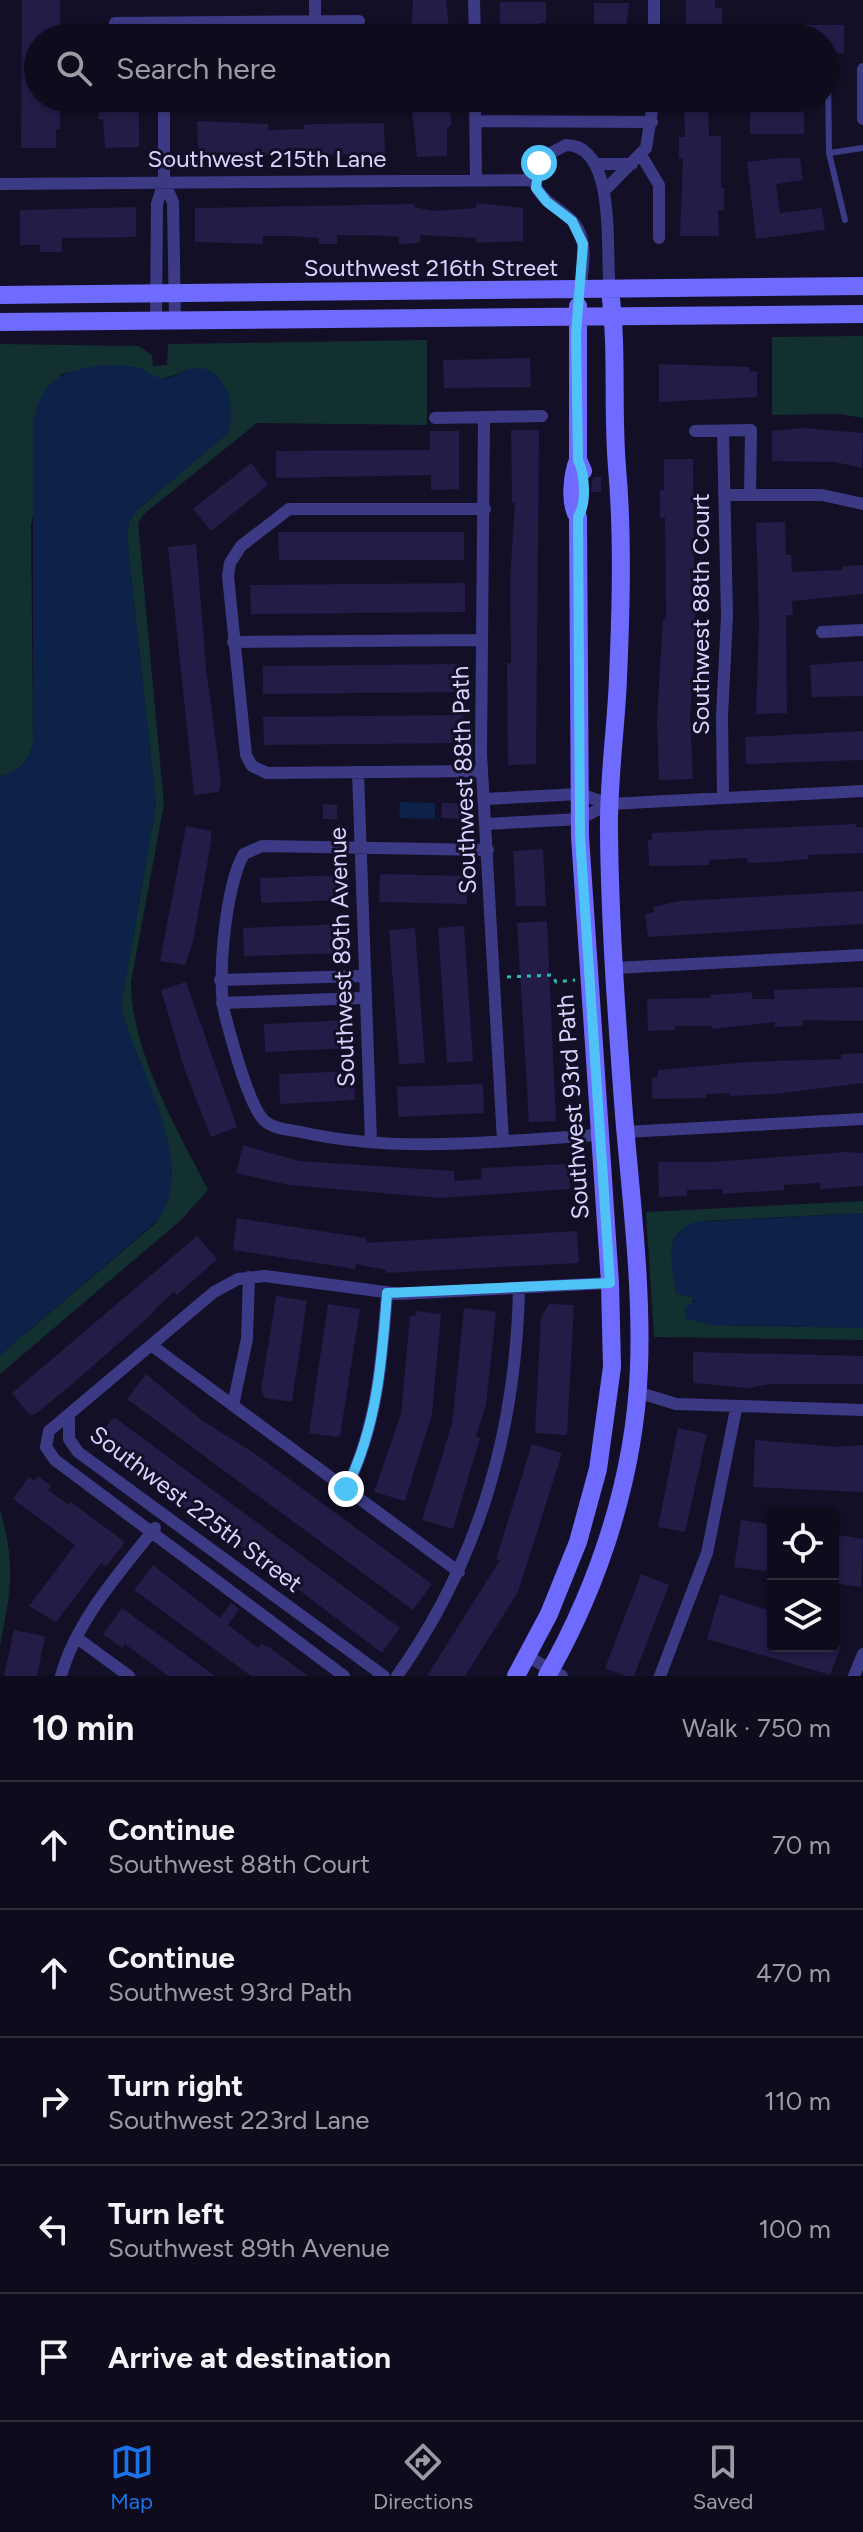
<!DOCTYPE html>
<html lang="en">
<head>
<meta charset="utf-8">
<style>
  :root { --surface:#0e0b1c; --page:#1c1929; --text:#f1f3f6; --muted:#9b9ba3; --line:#2e2b3b; --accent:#1a73e8 }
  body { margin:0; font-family:Figtree,sans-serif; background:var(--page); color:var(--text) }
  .controls { position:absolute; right:24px; bottom:24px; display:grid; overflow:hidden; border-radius:8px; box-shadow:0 2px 6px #0004 }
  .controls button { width:72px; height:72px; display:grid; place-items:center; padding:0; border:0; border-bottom:2px solid var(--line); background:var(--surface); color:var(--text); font:40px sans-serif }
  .stop { position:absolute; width:24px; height:24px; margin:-18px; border:6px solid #4fc3f7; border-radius:50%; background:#fff }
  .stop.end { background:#4fc3f7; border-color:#fff; box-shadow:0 2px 8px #0008 }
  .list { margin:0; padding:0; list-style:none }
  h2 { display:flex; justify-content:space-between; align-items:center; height:104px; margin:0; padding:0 32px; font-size:34px }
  h2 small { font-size:26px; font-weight:400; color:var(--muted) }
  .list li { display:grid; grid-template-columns:52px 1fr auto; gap:24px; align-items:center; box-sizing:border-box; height:128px; padding:0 32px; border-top:2px solid var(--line) }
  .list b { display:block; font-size:30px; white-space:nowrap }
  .list p { margin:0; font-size:26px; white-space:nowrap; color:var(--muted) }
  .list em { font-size:26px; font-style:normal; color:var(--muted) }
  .icon { flex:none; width:44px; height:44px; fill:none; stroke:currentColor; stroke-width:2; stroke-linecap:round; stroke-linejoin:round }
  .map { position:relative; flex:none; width:863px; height:1676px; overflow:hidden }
  .search { position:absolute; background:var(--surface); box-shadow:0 2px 6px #0004; left:24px; right:24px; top:24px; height:88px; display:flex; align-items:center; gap:20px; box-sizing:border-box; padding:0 28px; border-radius:44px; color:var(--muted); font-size:30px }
  .sheet { height:744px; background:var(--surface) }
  nav { display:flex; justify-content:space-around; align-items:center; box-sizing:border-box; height:112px; border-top:2px solid var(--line); background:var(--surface); font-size:22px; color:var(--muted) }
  nav a { display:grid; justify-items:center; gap:4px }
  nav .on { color:var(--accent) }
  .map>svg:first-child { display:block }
</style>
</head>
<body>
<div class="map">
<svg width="863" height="1676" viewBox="0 0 863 1676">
  <rect width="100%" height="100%" fill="#130f26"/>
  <!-- green -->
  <path fill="#12302f" d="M863,336V418L840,414L772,415V337Z
    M427,340V425L257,423L144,514L138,523L164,804L131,982C131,1051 177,1129 208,1190L181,1220L0,1374V1355L157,1222L160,1116L127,1031L121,1005L156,805L127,538L129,522L137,510L229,432L183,372L162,379L150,376L141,368L107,365L61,374L31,525L33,743C27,763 21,770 0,776V344L138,346L152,355L153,366L167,365L168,344Z
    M863,1201V1213L704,1221L673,1239L672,1264L676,1293L694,1298L686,1318L711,1325L863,1328V1340L654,1337L646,1212Z
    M0,1510C16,1566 11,1590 0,1646Z"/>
  <!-- water -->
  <path fill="#0c2248" d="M107,365C117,366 129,365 139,368C147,370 151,377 161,378C173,380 179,372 190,369C225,361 237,407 229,432L137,510L129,522L127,538L156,805L121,1005C135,1069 201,1162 157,1221L0,1355V776C21,770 27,763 33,743V424C42,377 62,370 107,365Z
    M400,802L435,803V819L399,818Z
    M863,1213V1328L711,1325L686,1318L684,1307L694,1302V1298L676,1293C672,1266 662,1230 696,1222Z"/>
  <!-- building -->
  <path fill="#241b47" d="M22,0H60V38H38V98H60V129H56V148H21Z
    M413,0H446L449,27H443V38H411Z
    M686,0H715V8H722V29H713V38H686Z
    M500,2H546V23H540V38H500Z
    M594,3H629L625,38H594Z
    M750,25H844V53H825V38H750Z
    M102,98H139V147L105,148L103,119H98Z
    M417,98H447L452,124L447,130V156L417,157L412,110L417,109Z
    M684,98H708L709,136H721V188H724V210H718L719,236H680L683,158H679V137H685Z
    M750,98H776V106H804V134H750Z
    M197,121L268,124V130L304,129V125L315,124L384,123L385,154L198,156Z
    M781,158H800L803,180L776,184L780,213L822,208L825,230L756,239L747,162Z
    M476,203L523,208V241L476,243V238L420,235V243L399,244V237L370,235H337V244H319V238L292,236H263V244L195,242V208L414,204V207L434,211L476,208Z
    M136,207V237L62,238V252H40V245H20V210Z
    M530,358L531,387L444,388L443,360Z
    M659,364L750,367V372L757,371V397L659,402Z
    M803,428L863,433L862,468L835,462L772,461V431Z
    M511,430H539L536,764L508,765L507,663H511L510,582L515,503H512Z
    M430,431H459V489L431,490V475L276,478V451L430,450Z
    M664,459H693L695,642L690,718L693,779L659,780L657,720L663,619H666L665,518H660V490H664Z
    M251,463L268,485L211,531L193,509Z
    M593,477H601V492H591Z
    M785,522L786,555H791L792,572L843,570L842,566L863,565V594L792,601L793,615H786L787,713L756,714L759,622L756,523Z
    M278,532H464V560H279Z
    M196,544L206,667L221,781L219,792L194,795L168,547Z
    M465,583V612L251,614L250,585Z
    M863,661V696L812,697L810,665Z
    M463,664V692L263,694V666Z
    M463,715V743L264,745L263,717Z
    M863,731V760L746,764L745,737Z
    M442,803H459V819L441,818Z
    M323,804L337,805V819H323Z
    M856,824V827H863V853L808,855V859L775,862L747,863V858L709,860V865L649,866L648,840H652V833Z
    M186,826L211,831V842L193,942L185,965L160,961Z
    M543,849L546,906H516L513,851Z
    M380,874L467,876V904L379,902Z
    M343,875L344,900L261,903L260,878Z
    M863,891V924L648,937L645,914L654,912L653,907L679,901Z
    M547,921L556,1121L529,1122L517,923Z
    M345,924L346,953L244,956L243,928Z
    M464,926L473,1061L447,1063L438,928Z
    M415,928L425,1063L399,1064L389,930Z
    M186,982L237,1127L211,1137L185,1071L161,990Z
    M863,987V1021L802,1020L803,1026L775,1027V1022L712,1029V1026H675V1030L648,1031L647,999L710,998V995L752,992V999H774V990Z
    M351,1020L352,1048L265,1052L264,1024Z
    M863,1053V1083L774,1094L730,1096V1093L706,1094V1098L652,1099V1077H658V1070L748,1062L841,1059V1054Z
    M354,1071L355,1100L280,1104L279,1074Z
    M483,1084L484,1113L398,1117L397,1087Z
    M243,1145L299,1161L454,1171L455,1181L482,1179L481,1168L568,1164L570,1189L440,1198L289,1185L236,1173Z
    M846,1152L863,1153V1186L820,1189V1183L784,1185V1190L723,1194L722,1189L687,1190V1196L659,1197L658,1162H712Z
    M237,1218L366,1238V1243L577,1231L579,1263L386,1273V1270L356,1264L355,1269L233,1250Z
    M197,1236L217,1259L177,1295L174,1292L157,1307L152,1314L70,1386L34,1415L29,1414L12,1393Z
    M276,1296L307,1301L292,1402L265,1398L261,1390Z
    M328,1304L360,1309L340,1436L336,1437L309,1433Z
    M549,1304L574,1305L567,1435L535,1433L541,1317Z
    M464,1308L496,1312L486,1405L476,1436L480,1438L453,1529L422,1520L452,1424Z
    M416,1311L441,1314L432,1414L405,1501L374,1492L401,1414L410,1316H416Z
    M693,1352L863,1356V1384H769L749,1388L693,1383Z
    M146,1374L200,1419L254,1453L432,1584L413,1610L127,1399Z
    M114,1417L400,1628L382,1653L225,1534L207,1521L205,1524L146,1480L149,1477L97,1439Z
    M678,1428L707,1434L685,1532L658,1527Z
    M755,1440L837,1447L863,1445V1492L753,1487Z
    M532,1444L562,1453L518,1592L465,1676H427L500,1560L496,1559Z
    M38,1476L51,1486L48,1490L69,1505L71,1502L125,1542L106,1567L101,1563L56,1622L29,1606L75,1545L13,1499L29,1477L34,1481Z
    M741,1520L773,1525V1572L734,1567Z
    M833,1534L863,1539L861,1587L833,1583Z
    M153,1565L220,1618L231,1603L239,1609L228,1625L258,1648L261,1644L270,1648L308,1676H251L134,1590Z
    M641,1574L669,1585L634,1676H626L605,1668Z
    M720,1594L773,1612V1646H841L830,1675L707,1639Z
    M122,1608L215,1676H168L125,1644L122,1648L103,1634Z
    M14,1630L45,1636L37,1676H4Z"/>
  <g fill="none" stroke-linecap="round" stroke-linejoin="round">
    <!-- path -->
    <path stroke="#2fb8b0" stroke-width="3" stroke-dasharray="4 6" stroke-linecap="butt" d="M507,977L552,975L556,982L575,980"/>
    <!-- lane -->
    <path stroke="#3d3a85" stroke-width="6" d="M828,75L829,153L845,220
      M829,153L863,148"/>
    <!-- street -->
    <path stroke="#3d3a85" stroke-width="12" d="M315,0V22
      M474,0L475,38
      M654,0V38
      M115,23L359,21
      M863,69V119
      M475,98L476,180
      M476,121L652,122
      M641,155L659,185V238
      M597,164H632
      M164,182L173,202L175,320
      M0,184L534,180
      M605,190L646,148L654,98
      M580,291C582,273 587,251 580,233C570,209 540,206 534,180L543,157L566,145C618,145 605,254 610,291
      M156,320L157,204L164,182V98
      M484,417L481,754L503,1141
      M435,418L542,416
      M695,431L751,430L750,495
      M723,431L727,616L722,716L723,798
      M724,495H822L863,504
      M822,632L863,630
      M233,642L482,640
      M482,771L267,773L252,766L246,755L228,576L230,563L241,546L289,509H485
      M358,772L371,1141
      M484,799L580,794L609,804L863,791
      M486,824L580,819L609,804
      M488,850L262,846L244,854C226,883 216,982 225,1015C231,1037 249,1109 266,1122C275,1129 290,1130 301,1132C398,1154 500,1141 598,1135
      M615,968L863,955
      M220,980L363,976
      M222,1003L364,998
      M625,1132L863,1119
      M151,1345L459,1572
      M637,1392L676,1404L863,1410
      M233,1405L247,1339L249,1277
      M69,1415V1439L78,1452L384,1676
      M346,1489C377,1427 382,1361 387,1293
      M77,1638L129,1676
      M527,1656L562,1676
      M61,1676C76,1621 120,1572 155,1528
      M344,1676L55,1460L46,1447L49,1431L214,1292L238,1279L265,1276L400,1294L610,1283
      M397,1676C480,1559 516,1430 519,1288
      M660,1676L707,1553L736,1409
      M854,1676L863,1654"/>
    <!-- secondary -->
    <path stroke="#6f6bff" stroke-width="18" d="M0,295L863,286
      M578,306V460L583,471
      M0,322L863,314
      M516,1676L549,1614L578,1542L598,1469L612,1367L610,1283L580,836L578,517C569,504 572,475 578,460
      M547,1676C600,1583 635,1475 639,1368C642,1283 631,1198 624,1115C617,1021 610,927 609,833C608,781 616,730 618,678C621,608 623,536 617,467C612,409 618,350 610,291"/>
  </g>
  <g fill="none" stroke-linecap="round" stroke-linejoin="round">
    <!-- route -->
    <path stroke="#4fc3f7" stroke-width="10" d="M346,1489C377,1427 382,1361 387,1293L610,1283L580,836L578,517C587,503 585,475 578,460L576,334L583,244L572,221L547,202L536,188L539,163"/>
  </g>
  <g text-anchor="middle" stroke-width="6" stroke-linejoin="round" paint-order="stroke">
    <!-- street labels -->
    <g font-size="24" fill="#d9d4ff" stroke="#130f26">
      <text x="267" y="167">Southwest 215th Lane</text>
      <text x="431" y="276">Southwest 216th Street</text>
      <text transform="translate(701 614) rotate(-90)" y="8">Southwest 88th Court</text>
      <text transform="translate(464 780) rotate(-92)" y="8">Southwest 88th Path</text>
      <text transform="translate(342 957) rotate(-92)" y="8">Southwest 89th Avenue</text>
      <text transform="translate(573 1107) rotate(-94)" y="8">Southwest 93rd Path</text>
      <text transform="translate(196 1509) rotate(37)" y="8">Southwest 225th Street</text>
    </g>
  </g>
</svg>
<div class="controls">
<button><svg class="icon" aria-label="locate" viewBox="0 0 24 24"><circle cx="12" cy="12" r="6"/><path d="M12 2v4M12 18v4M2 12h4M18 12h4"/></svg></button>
<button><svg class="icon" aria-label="layers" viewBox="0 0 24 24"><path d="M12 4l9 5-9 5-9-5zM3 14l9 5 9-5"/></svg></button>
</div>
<div class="stop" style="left:539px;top:163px"></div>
<div class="stop end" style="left:346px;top:1489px"></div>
<div class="search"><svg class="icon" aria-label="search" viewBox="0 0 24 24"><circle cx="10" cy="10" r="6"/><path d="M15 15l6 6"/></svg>Search here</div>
</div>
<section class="sheet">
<h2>10 min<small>Walk · 750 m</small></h2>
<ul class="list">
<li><svg class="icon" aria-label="ahead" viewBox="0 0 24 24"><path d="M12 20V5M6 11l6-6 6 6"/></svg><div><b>Continue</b><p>Southwest 88th Court</p></div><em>70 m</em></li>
<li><svg class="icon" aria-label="ahead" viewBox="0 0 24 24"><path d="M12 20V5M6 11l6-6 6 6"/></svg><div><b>Continue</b><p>Southwest 93rd Path</p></div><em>470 m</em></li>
<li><svg class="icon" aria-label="right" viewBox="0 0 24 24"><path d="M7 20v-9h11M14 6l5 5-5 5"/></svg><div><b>Turn right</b><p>Southwest 223rd Lane</p></div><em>110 m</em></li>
<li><svg class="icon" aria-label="left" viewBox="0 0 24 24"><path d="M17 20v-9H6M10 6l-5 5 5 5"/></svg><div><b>Turn left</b><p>Southwest 89th Avenue</p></div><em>100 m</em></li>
<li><svg class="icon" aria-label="arrive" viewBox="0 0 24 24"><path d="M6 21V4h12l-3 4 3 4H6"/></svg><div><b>Arrive at destination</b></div></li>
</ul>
</section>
<nav>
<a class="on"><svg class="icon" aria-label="map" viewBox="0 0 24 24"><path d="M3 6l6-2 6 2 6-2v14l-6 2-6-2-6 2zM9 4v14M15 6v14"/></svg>Map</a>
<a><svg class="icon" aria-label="directions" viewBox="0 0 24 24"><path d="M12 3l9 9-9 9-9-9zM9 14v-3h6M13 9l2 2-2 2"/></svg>Directions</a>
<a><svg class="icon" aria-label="saved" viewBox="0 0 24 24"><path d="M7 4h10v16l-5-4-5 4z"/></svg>Saved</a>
</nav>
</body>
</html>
